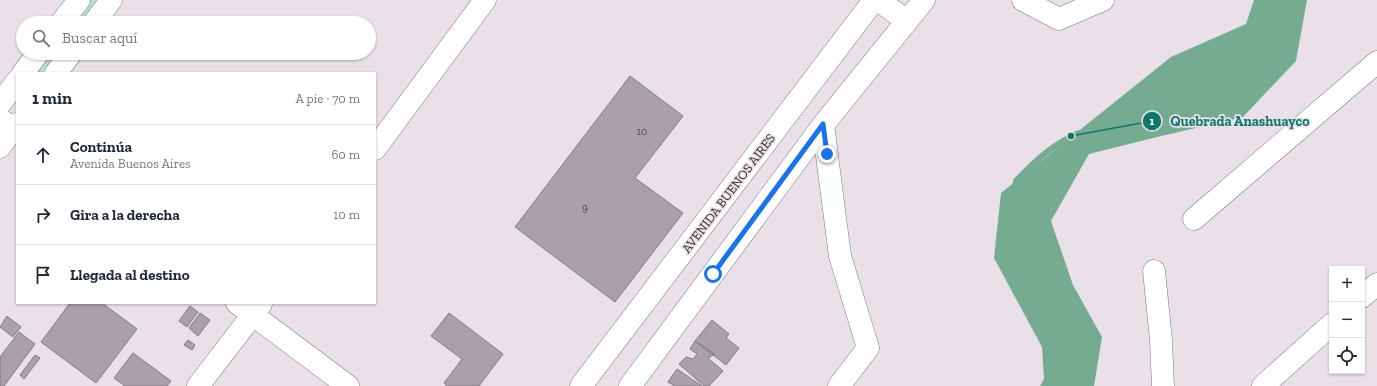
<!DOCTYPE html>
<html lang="es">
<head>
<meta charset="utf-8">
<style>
  :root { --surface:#fff; --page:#f6f6f7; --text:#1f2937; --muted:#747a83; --line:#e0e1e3 }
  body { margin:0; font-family:"Zilla Slab",serif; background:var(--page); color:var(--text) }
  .controls { position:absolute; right:12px; bottom:12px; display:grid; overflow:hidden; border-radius:0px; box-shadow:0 1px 3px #0004 }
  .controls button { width:36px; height:36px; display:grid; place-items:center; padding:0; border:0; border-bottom:1px solid var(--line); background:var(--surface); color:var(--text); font:20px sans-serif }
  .stop { position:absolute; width:12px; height:12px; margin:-9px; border:3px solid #1a73e8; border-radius:50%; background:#fff }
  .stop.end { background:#1a73e8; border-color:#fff; box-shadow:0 1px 4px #0008 }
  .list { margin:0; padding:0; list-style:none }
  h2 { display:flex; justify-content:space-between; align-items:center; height:52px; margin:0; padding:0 16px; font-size:17px }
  h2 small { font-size:13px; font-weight:400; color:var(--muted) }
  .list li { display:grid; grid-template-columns:26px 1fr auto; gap:12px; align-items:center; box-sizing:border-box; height:60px; padding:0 16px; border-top:1px solid var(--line) }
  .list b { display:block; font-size:15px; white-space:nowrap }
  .list p { margin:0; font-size:13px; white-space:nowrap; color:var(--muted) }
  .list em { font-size:13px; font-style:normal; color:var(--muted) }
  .icon { flex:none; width:22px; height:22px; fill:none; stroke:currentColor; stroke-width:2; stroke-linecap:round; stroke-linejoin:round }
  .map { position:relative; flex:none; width:1377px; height:386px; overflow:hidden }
  .search { position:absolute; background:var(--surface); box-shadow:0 1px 3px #0004; left:16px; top:16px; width:360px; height:44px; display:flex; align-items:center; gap:10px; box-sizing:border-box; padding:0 14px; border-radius:22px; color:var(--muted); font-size:15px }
  .panel { position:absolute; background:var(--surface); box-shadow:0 1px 3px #0004; left:16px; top:72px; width:360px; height:232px; border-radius:0px }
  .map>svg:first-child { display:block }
</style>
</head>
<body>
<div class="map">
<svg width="1377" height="386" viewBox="0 0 1377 386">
  <rect width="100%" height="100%" fill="#e9e0e8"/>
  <!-- green -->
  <path fill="#aee4c9" d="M90,0H99L82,23H72Z
    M49,53H59L44,73H34Z"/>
  <!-- water -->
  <path fill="#75ac91" d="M1254,0H1307L1296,61L1243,117L1157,137L1089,154L1051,221L1073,285L1102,337L1094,386H1040L1044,379L1042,347L994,258L1001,193L1171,57L1246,24Z"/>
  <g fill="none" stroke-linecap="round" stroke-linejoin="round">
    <!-- stream -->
    <path stroke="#75ac91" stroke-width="6" d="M1015,188L1016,181C1034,162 1054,143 1079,133"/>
  </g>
  <!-- building -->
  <path fill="#a9a0a8" stroke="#837b83" d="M630,76L683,116L635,178L683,213L615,302L515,227Z
    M70,303H102L137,329L96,383L41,342Z
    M190,306L198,312L187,327L179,321Z
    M200,313L210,320L198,336L189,328Z
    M449,313L503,354L479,386H447L444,383L462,359L431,336Z
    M7,316L21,327L13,337L0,327Z
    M712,320L729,334L726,338L739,348L726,365L695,341Z
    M19,332L35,344L4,386H0V357Z
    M188,340L195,345L192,350L184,345Z
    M695,341L715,354L708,358L723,371L709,386H704L679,364L686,357L693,359L697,354L690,349Z
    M133,353L171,381L167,386H125L114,378Z
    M35,355L40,358L24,379L20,375Z
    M677,369L702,386H675L668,382Z"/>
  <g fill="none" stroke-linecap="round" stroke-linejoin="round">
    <defs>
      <path id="minor" d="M878,0L907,21
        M1023,0L1059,19L1103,0
        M0,119L17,132
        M823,125L840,256L868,348L839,386
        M375,149L485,0
        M1194,219L1377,62
        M1154,271L1161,340L1163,386
        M1362,297L1377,284
        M237,303L348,386
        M198,386L261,304
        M581,386L874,0
        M630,386L823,125L924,0
        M1263,386L1332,324"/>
      <path id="major" d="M61,23L79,0
        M94,23L111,0
        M23,73L38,53
        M56,73L71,53
        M0,104L17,81
        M0,147L17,124"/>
    </defs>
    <!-- minor casing -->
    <use href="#minor" stroke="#80787f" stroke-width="23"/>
    <!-- major casing -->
    <use href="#major" stroke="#80787f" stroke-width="23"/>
    <!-- minor -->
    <use href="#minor" stroke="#fff" stroke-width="22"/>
    <!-- major -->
    <use href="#major" stroke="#fff" stroke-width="22"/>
  </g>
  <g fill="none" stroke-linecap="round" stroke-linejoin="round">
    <!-- route -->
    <path stroke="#1a73e8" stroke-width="5" d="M713,274L823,124L827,154"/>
  </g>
  <g text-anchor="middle" stroke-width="3.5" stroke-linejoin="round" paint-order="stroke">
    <!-- number labels -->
    <g font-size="11" fill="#4f4a4f">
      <text x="642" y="135">10</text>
      <text x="585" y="211">9</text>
    </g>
    <!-- street labels -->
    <g font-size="13" fill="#312e31" stroke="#e9e0e8">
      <text transform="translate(728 193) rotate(-53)" y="5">AVENIDA BUENOS AIRES</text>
    </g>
  </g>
  <!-- callouts -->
  <path fill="none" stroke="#0f766e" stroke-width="1.5" d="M1071 136L1152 121"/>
  <g fill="#0f766e" stroke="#e9e0e8" stroke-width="1.5">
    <circle cx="1071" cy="136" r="4"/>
    <circle cx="1152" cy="121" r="10"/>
  </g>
  <g font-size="12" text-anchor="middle" font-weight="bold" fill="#fff">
    <text x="1152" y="125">1</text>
  </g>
  <g font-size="14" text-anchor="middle" font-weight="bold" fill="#0f766e" stroke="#e9e0e8" stroke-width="3.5" stroke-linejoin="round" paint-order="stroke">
    <text x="1240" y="126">Quebrada Anashuayco</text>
  </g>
</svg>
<div class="controls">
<button>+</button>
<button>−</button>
<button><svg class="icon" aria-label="locate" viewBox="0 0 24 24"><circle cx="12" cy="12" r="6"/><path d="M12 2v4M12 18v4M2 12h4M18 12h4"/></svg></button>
</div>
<div class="stop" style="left:713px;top:274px"></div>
<div class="stop end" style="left:827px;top:154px"></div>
<div class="search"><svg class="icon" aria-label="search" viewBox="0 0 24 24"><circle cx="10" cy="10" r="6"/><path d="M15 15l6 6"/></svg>Buscar aquí</div>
<section class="panel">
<h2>1 min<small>A pie · 70 m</small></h2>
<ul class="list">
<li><svg class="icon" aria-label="ahead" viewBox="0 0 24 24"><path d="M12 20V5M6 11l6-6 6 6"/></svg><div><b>Continúa</b><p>Avenida Buenos Aires</p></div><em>60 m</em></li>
<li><svg class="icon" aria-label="right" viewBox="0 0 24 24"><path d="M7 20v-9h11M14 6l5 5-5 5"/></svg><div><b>Gira a la derecha</b></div><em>10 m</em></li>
<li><svg class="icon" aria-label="arrive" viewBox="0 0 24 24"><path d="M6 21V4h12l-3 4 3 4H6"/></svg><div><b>Llegada al destino</b></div></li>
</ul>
</section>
</div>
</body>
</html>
